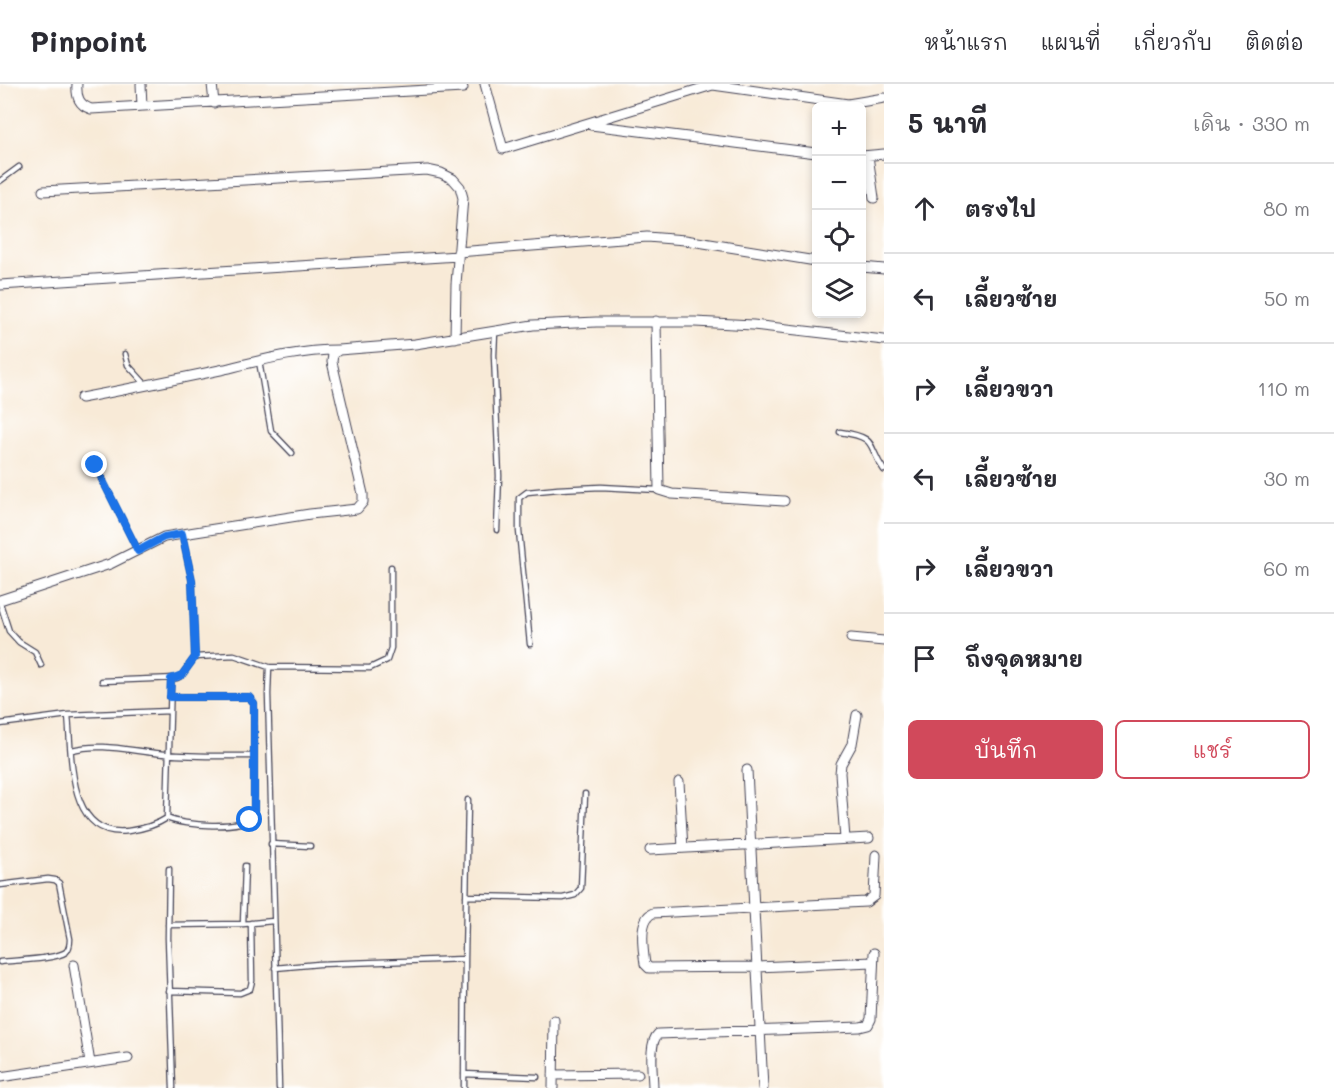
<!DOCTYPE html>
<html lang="th">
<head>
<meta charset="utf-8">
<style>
  :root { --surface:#fff; --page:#f2f2f3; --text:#2b2b33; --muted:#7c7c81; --line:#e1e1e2; --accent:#d1495b }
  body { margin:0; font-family:Mali,"Playpen Sans Thai",sans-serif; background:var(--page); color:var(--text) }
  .controls { position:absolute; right:18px; top:18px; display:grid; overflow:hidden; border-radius:9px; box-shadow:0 3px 9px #0003 }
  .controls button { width:54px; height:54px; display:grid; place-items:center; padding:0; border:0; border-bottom:2px solid var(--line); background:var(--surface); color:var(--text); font:30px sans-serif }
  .stop { position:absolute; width:18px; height:18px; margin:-14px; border:4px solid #1a73e8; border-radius:50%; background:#fff }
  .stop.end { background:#1a73e8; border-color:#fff; box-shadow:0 2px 6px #0008 }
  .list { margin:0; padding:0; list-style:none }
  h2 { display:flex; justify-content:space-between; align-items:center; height:78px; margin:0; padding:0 24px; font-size:26px }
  h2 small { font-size:20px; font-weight:400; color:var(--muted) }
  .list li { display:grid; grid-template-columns:39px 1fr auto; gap:18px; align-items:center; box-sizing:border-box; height:90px; padding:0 24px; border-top:2px solid var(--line) }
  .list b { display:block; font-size:22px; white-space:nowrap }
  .list em { font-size:20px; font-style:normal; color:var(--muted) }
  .actions { display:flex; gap:12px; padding:18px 24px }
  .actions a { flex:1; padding:14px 0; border:2px solid var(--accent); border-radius:9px; text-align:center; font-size:21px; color:var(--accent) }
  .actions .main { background:var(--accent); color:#fff }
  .icon { flex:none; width:33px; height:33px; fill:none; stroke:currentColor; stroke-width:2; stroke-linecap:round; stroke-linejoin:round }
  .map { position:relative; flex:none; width:884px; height:1004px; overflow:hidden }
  header { display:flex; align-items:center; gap:36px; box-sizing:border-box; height:84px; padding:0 30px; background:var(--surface); border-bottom:2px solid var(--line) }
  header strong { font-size:28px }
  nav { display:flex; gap:33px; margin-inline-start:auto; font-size:21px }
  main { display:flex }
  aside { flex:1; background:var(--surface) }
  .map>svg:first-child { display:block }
</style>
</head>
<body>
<header>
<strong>Pinpoint</strong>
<nav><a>หน้าแรก</a><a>แผนที่</a><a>เกี่ยวกับ</a><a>ติดต่อ</a></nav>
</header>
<main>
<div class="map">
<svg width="884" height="1004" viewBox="0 0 884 1004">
  <rect width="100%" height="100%" fill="#fff"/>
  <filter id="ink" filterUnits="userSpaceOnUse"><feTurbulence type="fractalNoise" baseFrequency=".0167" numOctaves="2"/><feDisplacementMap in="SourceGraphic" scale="12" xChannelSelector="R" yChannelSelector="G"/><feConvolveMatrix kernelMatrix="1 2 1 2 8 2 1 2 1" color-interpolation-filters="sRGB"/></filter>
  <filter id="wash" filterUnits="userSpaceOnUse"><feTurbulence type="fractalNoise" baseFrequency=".008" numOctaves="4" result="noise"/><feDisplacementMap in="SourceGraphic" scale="24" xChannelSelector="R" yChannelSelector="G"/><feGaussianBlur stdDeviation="1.35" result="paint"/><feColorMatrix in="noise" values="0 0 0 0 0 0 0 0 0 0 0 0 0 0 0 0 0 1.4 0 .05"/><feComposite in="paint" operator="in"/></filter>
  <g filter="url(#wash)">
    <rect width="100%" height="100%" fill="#f8ead7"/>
  </g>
  <g filter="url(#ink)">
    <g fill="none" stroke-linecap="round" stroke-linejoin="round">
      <defs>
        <path id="service" d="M0,97L19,83
          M495,248L494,271L499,392L497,446
          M125,270L128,281L147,302
          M259,277L271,347L292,369
          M840,348C880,354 866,361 884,386
          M95,381L138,467
          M182,450L192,496L195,573L234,571L269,583L370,584L387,576L391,564V483
          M0,519L9,547L19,558L35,568L41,581
          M530,560L519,447V414L527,408L558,405L601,403L658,406
          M269,583L268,610L279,1004
          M102,597L177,594L182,591L195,573
          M68,631L170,627
          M0,640L68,631C72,671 67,755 128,747C142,745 155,742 167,734L171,595
          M72,666C103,658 133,668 165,670C194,673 224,672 254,672
          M167,734C184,742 241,746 254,732V619L249,613H170
          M271,760L310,762
          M169,785L168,854L173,1004
          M0,801L48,795L55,796L59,799L70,855C70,859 70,864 66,868C54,876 15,876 0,878
          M466,812L563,814L575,811L581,804L585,710
          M243,840L245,782
          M168,841L243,840L273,837
          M275,884L319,880L465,875L468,716
          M169,907L240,909L250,905L252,897L251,839
          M464,990L537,993
          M464,1004L465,875"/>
        <path id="minor" d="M77,0C76,13 79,21 91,25L463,4
          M141,0L142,22
          M212,0L214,19
          M485,0L503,65L716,0
          M713,1L848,20L884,14
          M591,41L816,69
          M862,72L884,70
          M868,72L874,114
          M43,107L427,86L441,89L453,95L460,103L463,114L456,200L455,254
          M458,168L647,153L685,156L816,177
          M862,183L884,185
          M0,201L458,172
          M656,237L659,406L672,410L784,417
          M81,314C129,305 177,295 225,285C262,276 299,266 338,266
          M0,516L110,480L164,453L310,430L357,425L363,418V410L332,278L333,270L339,266L415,260L533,241L596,238H695L753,241L884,256
          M851,554L884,557
          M747,686L763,1004
          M679,698L683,764
          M845,755L840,689L841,680L852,660L857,631
          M650,766L869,754
          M873,878L757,883L649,884L645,880C643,866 638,835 653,829L866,818L874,812L876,771
          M74,881L90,979
          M553,991L638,990
          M0,993L128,974
          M553,1004L554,936
          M653,1004C653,990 648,959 658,950L860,943L868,941L871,935L874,869"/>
      </defs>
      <!-- service casing -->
      <use href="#service" stroke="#424052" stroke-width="7"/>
      <!-- minor casing -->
      <use href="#minor" stroke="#424052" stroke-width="11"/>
      <!-- service -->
      <use href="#service" stroke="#fff" stroke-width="4.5"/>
      <!-- minor -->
      <use href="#minor" stroke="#fff" stroke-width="9"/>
    </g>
  </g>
  <g fill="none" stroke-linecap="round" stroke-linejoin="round" filter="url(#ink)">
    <!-- route -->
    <path stroke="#1a73e8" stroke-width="8" d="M95,381L138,467L164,453L182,450L192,496L195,573L182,591L171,595L170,613H249L254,619V732L250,736"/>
  </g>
</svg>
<div class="controls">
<button>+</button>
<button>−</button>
<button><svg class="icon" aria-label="locate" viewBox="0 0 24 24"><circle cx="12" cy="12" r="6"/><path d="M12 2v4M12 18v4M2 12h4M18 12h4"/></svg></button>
<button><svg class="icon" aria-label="layers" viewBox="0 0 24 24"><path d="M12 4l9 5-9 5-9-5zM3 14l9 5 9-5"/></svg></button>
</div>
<div class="stop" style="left:250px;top:736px"></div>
<div class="stop end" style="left:95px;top:381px"></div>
</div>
<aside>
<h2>5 นาที<small>เดิน · 330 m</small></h2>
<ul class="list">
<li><svg class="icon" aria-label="ahead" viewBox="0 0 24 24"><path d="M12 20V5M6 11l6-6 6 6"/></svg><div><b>ตรงไป</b></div><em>80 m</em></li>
<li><svg class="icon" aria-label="left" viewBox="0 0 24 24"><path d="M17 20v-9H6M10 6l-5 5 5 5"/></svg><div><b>เลี้ยวซ้าย</b></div><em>50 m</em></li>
<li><svg class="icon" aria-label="right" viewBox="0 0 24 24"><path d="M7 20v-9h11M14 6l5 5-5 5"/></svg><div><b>เลี้ยวขวา</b></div><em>110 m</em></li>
<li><svg class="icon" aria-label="left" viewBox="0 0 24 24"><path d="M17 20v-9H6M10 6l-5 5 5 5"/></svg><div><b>เลี้ยวซ้าย</b></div><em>30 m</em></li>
<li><svg class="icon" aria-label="right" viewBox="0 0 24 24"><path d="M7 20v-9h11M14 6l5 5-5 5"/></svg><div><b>เลี้ยวขวา</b></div><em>60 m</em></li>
<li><svg class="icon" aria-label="arrive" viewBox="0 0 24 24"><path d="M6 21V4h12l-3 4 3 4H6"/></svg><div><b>ถึงจุดหมาย</b></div></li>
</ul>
<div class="actions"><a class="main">บันทึก</a><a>แชร์</a></div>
</aside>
</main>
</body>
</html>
